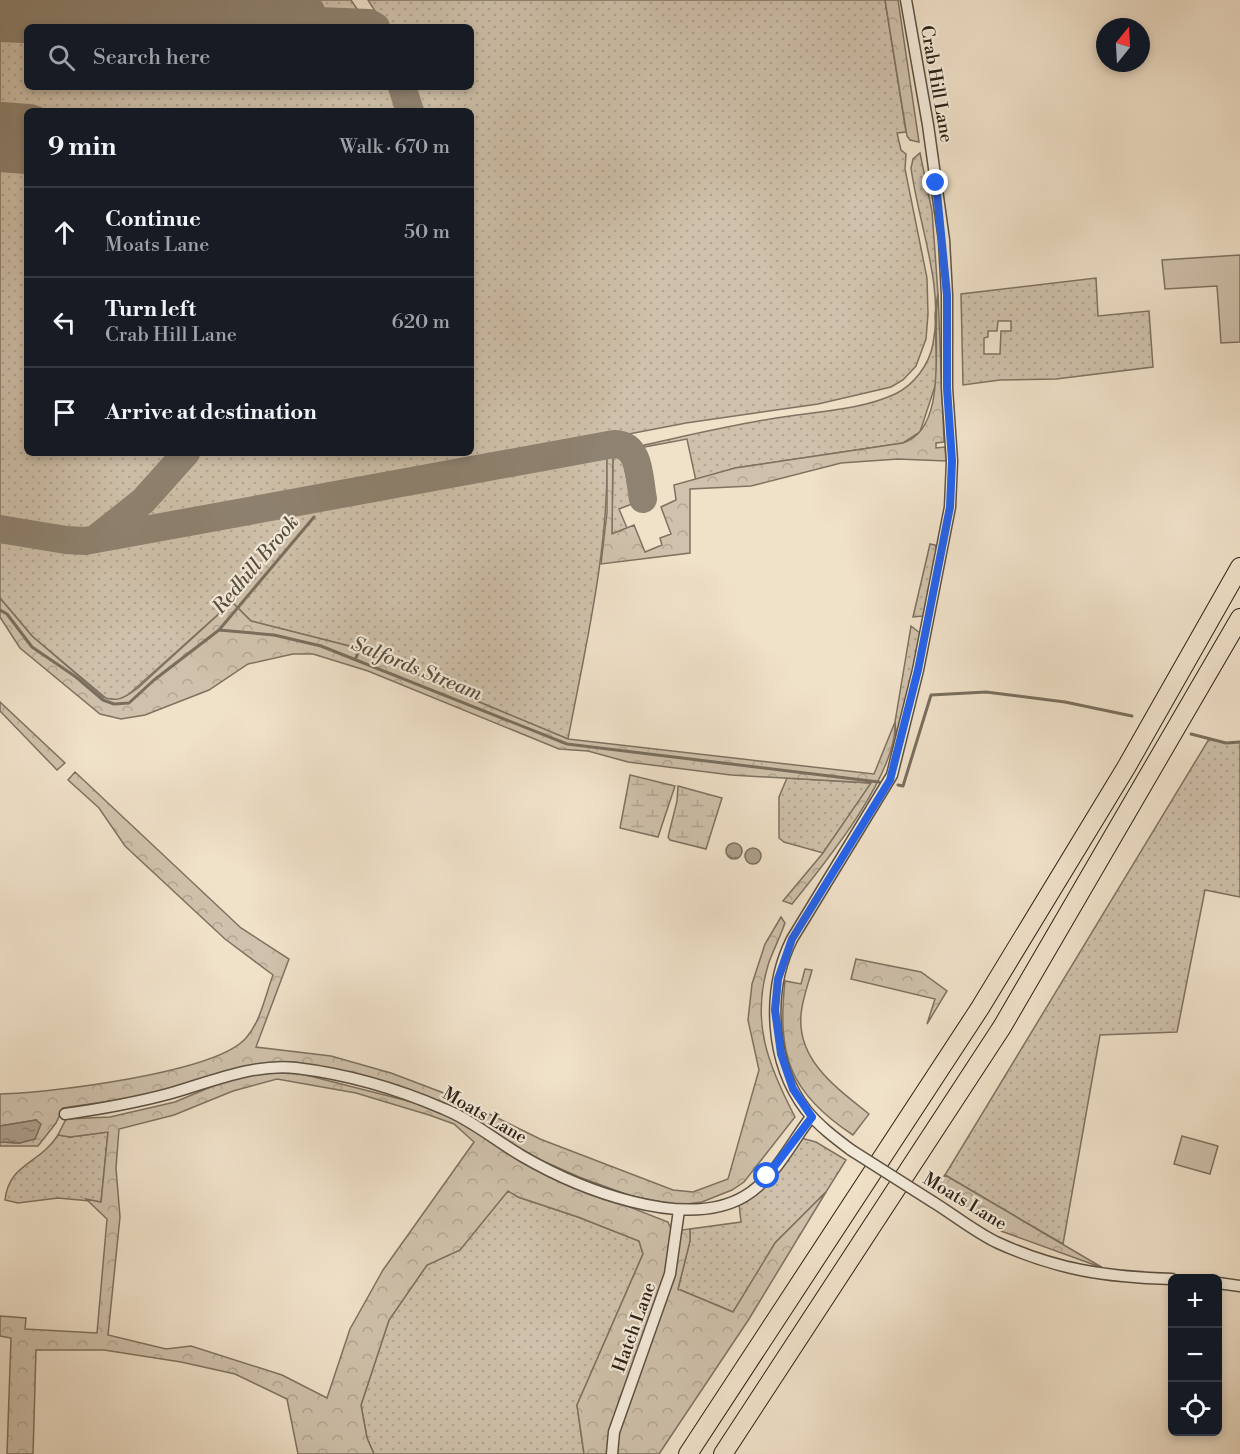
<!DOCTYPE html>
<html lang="en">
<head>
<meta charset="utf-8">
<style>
  :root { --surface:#171b24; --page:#242831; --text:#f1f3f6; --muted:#9ea1a6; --line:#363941 }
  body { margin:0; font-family:"Libre Bodoni",serif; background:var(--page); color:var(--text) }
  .controls { position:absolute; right:18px; bottom:18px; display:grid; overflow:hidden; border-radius:9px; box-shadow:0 3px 9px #0003 }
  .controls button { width:54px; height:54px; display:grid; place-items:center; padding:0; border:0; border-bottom:2px solid var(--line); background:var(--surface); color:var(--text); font:30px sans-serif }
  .compass { position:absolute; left:1096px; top:18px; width:54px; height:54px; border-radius:50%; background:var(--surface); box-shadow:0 3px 9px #0003; rotate:18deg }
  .stop { position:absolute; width:18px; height:18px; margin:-14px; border:4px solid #2563eb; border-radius:50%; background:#fff }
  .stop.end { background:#2563eb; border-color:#fff; box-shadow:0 2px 6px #0008 }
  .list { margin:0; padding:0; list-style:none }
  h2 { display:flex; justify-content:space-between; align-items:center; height:78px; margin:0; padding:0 24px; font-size:26px }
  h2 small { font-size:20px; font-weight:400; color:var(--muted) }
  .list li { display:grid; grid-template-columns:39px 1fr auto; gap:18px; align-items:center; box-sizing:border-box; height:90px; padding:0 24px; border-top:2px solid var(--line) }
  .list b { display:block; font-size:22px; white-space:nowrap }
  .list p { margin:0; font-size:20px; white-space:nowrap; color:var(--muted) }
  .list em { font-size:20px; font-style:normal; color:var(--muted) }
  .icon { flex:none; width:33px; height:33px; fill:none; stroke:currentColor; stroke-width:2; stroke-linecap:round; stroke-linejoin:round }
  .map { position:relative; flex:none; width:1240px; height:1454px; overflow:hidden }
  .search { position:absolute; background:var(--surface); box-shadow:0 3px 9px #0003; left:24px; top:24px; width:450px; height:66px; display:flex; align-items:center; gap:15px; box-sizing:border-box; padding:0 21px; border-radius:9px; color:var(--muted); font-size:22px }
  .panel { position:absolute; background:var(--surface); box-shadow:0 3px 9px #0003; left:24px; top:108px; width:450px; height:348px; border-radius:9px }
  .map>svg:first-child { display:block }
</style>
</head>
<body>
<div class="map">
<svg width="1240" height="1454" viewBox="0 0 1240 1454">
  <defs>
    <pattern id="green-dots" width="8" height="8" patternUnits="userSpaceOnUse" patternTransform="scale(1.5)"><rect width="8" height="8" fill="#cfc1ab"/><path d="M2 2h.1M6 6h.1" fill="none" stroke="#b2a692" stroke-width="1.8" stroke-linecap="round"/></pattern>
    <pattern id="forest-crowns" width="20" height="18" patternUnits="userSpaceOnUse" patternTransform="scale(1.5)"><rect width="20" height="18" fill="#cfc1ab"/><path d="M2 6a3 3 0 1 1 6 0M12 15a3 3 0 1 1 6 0" fill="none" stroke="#b2a692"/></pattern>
    <pattern id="wetland-marsh" width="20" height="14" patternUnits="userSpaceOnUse" patternTransform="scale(1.5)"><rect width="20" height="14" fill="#cfc1ab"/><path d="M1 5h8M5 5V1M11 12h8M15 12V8" fill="none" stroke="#b2a692"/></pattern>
    <pattern id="water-ripples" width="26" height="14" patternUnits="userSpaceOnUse" patternTransform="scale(1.5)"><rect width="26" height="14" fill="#ada08c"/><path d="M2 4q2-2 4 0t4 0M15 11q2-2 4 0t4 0" fill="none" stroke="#8d8271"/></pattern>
  </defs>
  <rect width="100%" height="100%" fill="#f0e1c9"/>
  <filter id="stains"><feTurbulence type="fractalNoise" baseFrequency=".00333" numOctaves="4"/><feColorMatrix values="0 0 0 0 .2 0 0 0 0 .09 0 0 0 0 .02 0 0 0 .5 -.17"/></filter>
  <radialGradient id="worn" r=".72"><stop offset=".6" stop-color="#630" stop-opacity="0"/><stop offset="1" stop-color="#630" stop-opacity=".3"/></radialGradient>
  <!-- green -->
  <path fill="url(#green-dots)" stroke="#7e7260" stroke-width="1.5" fill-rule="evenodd" d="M0,0H351L369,27H27V87H394L402,111H27V453H177C159,476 112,530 83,535C61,538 23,526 0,522Z
    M368,0H885L906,132L897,133L901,150L906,154L905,169L927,278L928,314L926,339L916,366L903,380L891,387L818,404L686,423L228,511L155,524L145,523L141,516L144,510L195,453H471V111H417L408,87H471V27H385Z
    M920,153L932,211L938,294L935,314L937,380L920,432L903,443L735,468L696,481L687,439L644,447V445C690,435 736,424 783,417C819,411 861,410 895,394C914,385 929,365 933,344C944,285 919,226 911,168L913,159Z
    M1096,278L1098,316L1149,311L1153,367L1056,379L1000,380L963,385L961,294ZM998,321H1011V331H1001L1000,354H984V338L988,337V331H997Z
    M613,451H621L632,504L619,509L627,528L612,534Z
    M607,452C609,549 586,644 568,739L448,689L365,650L251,621L232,602L128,695L118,700L107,699L32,636L0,598V536L74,548L91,549L480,473Z
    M930,544L935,545L937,551L923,616L913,617Z
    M911,626L920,633L909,695L896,736L895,722Z
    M1209,739L1226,743L1240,742V897L1205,890L1177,1032L1100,1035L1063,1244L945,1175Z
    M787,778L872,783L823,853L784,842L779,838V797Z
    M108,1132L101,1202L58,1198L18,1203L5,1200C9,1163 40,1164 58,1135L70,1137Z
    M801,1138L816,1142L846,1160L826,1192L775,1243L739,1304L733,1312L678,1289L690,1241V1229L741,1222L739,1204L746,1201Z
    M508,1190L518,1197L578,1217L639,1241L643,1254L577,1405L584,1454H374L367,1438L361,1405L389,1320L427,1265L460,1250Z"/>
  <!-- forest -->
  <path fill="url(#forest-crowns)" stroke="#7e7260" stroke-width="1.5" fill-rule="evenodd" d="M885,0H898L919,142L910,140L907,136Z
    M938,294L944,442L936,443V448L945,447L946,461L898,459L841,463L751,486L690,489V553L601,564L607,512V452L613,451L612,534L634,525L645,552L662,545L660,538L671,534L661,507L676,500L674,485L735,468L903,443C951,428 931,332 938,294Z
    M0,598L32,636L103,697C117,703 126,697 138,688L232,602L251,621L365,650L448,689L568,739L874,774L895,722C898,774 825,863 792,904L783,901L823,853L871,783L731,775L628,762L588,751L559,749L368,671L313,654H293L248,664L209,690L145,715L121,719L100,714L20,648L0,617Z
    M0,702L65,763L57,770L0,711Z
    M75,772L241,928L289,959L256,1047L331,1056L391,1073L457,1098L540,1139L673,1190L693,1192L728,1179L759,1070L748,1020L752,984L765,944L781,917L785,923C780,937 774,949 769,962C750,1021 768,1065 795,1117L744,1182L732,1190L702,1202L678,1205L631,1196L579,1177L536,1158L489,1129L337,1070L294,1062L257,1065L138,1097L63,1108L56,1123L38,1146H0V1142L20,1143L36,1120L0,1126V1094C48,1093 216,1073 246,1038C261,1021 265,996 273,975L225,939L125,846L99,808L68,780Z
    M856,959L921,972L947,991L927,1024L935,999L851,979Z
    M805,969L812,970C808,985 802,1000 801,1015C797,1061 838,1089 869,1114L853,1135C789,1093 777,1055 785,981L801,984Z
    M268,1072L302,1074L420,1104L453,1117L599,1195L668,1222L672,1231L690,1229V1241L678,1289L733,1312L775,1243L826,1192L749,1319L659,1454H584L577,1405L643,1254L639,1241L578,1217L518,1197L508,1191L460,1250L427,1265L389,1320L361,1405L367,1438L374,1454H298L287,1399L235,1374L181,1362L104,1350H36L33,1454H7L11,1338L0,1336V1316L26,1318L25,1329L97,1333L107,1219L86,1199L101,1202L108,1132L70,1137L58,1135L66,1119L110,1117L175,1102L225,1081ZM277,1079L356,1093L429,1115L454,1124L474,1142L383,1270L350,1329L327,1398L282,1375L191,1346L166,1349L108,1335L120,1217L116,1168L119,1129L174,1115L233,1091Z
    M945,1175L1103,1268L1001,1231L936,1185Z"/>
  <!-- wetland -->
  <path fill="url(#wetland-marsh)" stroke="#7e7260" stroke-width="1.5" d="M630,775L675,786L658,837L620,828Z
    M678,786L722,798L706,849L670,840L668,837L677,801Z"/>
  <!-- pitch -->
  <path fill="#cfc1ab" stroke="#7e7260" stroke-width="1.5" d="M1240,255V342L1221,343L1217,286L1165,289L1162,260Z
    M1182,1136L1218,1146L1210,1174L1174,1164Z"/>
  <!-- water -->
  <path fill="url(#water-ripples)" stroke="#796e5d" stroke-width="1.5" d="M726 851a8 8 0 1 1 16 0a8 8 0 1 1-16 0Z
    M745 856a8 8 0 1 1 16 0a8 8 0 1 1-16 0Z
    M36,1120L41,1124L35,1139L20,1143L0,1142V1126Z"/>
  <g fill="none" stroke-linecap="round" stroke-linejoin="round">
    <!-- stream -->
    <path stroke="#796e5d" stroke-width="3" d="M0,610L7,614L32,647L76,677L103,700L114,704L129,703L154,680L219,630L314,517
      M219,630L274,635L321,646L567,744L879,782
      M356,658L361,644
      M1191,734L1226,743L1240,742
      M898,785L903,786L931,695L986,692L1065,702L1132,716"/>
    <!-- taxiway -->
    <path stroke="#8e8270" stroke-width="28" d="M292,20L369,23L376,27
      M402,87L410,111
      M0,529L66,540L85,541L614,444C641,444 639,479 643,499
      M99,536L143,501L186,453"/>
    <!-- runway -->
    <path stroke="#8e8270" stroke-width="70" d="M0,7L292,20
      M0,137L27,139"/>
    <defs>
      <path id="street" d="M65,1114C100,1109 134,1103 168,1094C208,1083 253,1063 296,1068C346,1074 398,1089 444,1109C472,1120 496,1141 522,1156C577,1188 685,1232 745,1196C775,1178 791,1143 811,1117
        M851,1150C835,1138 819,1126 806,1110C770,1063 766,991 792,939L892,775L918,670L950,507L952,461L947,388V295L944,240L928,125L906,0
        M933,1202C954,1215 974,1231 996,1242C1057,1270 1106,1277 1172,1279
        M1218,1283L1240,1286
        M612,1454L614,1432L670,1274L679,1210"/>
      <path id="highway" d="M688,1454L980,1008L1127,766L1240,567
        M723,1454L1002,1027L1240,618"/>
    </defs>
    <!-- street casing -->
    <use href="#street" stroke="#5d5243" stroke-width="13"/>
    <!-- highway casing -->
    <use href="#highway" stroke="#2c2216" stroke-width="20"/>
    <!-- street -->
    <use href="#street" stroke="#f5ecdc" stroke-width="10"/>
    <!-- highway -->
    <use href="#highway" stroke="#f0e1c9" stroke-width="18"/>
    <defs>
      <path id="street-bridge" d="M851,1150L933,1202"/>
    </defs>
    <!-- street-bridge casing -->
    <use href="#street-bridge" stroke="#5d5243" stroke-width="13" stroke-linecap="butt"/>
    <!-- street-bridge -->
    <use href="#street-bridge" stroke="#f5ecdc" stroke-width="10"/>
  </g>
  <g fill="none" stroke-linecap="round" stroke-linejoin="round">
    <!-- route -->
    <path stroke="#2563eb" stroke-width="8" d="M767,1176L812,1117L793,1089L781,1054L775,1010L778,979L792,939L890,780L918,670L950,507L952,461L947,388V295L936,183"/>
  </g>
  <g text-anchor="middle" stroke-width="4.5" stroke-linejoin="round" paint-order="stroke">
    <!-- street labels -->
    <g font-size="18" fill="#2c2216" stroke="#f5ecdc">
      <text transform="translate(937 84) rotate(80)" y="6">Crab Hill Lane</text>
      <text transform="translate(485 1115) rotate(30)" y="6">Moats Lane</text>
      <text transform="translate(965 1201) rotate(31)" y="6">Moats Lane</text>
      <text transform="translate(634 1327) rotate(-70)" y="6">Hatch Lane</text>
    </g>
    <!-- water labels -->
    <g font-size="20" font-style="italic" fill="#594e3f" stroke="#f5ecdc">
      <text transform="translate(255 564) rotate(-50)" y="7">Redhill Brook</text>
      <text transform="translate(417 668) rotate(22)" y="7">Salfords Stream</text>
    </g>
  </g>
  <rect width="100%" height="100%" filter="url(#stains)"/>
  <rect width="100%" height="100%" fill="url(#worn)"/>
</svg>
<div class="controls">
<button>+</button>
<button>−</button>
<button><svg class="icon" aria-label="locate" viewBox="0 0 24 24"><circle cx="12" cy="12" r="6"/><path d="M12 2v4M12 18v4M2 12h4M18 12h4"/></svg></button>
</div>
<svg class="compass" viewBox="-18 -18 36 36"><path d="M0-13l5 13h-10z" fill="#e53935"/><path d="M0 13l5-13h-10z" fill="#9ea1a6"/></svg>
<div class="stop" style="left:767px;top:1176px"></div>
<div class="stop end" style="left:936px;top:183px"></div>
<div class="search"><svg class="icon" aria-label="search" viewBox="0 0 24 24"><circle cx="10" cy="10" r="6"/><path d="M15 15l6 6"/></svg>Search here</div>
<section class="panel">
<h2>9 min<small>Walk · 670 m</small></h2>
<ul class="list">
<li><svg class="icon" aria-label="ahead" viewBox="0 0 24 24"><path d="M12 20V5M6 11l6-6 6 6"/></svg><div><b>Continue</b><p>Moats Lane</p></div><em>50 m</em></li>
<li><svg class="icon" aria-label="left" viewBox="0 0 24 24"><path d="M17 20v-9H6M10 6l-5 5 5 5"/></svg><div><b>Turn left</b><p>Crab Hill Lane</p></div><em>620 m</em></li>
<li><svg class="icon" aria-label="arrive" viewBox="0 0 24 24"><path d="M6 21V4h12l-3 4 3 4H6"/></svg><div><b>Arrive at destination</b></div></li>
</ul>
</section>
</div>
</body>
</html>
